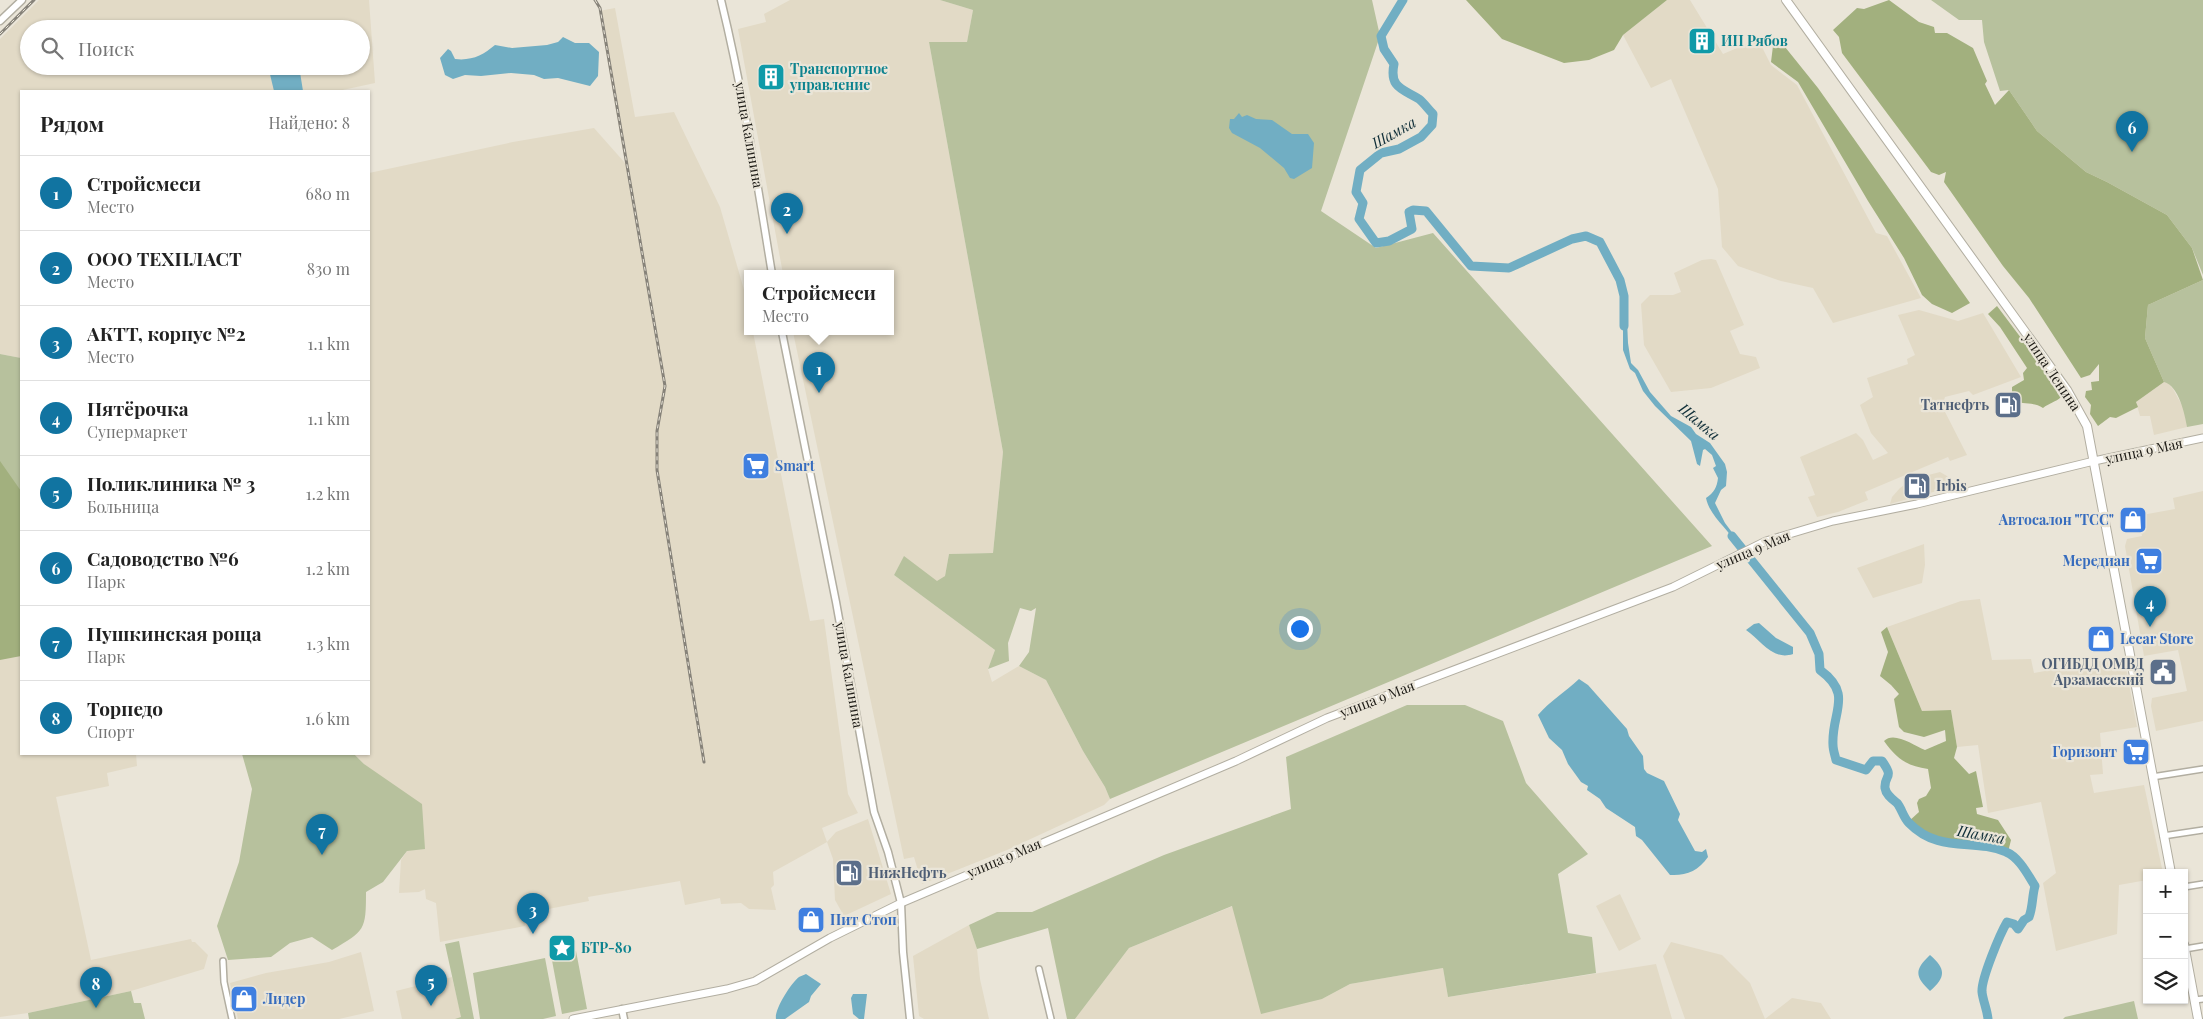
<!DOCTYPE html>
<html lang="ru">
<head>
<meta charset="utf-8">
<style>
  :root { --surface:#fff; --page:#f2f2f2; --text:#222; --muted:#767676; --line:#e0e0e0; --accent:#1174a1 }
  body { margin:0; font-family:"Playfair Display",serif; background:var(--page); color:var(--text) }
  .controls { position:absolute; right:15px; bottom:15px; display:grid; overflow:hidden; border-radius:0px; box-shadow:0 1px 4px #0004 }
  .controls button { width:45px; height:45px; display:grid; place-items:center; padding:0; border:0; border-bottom:1px solid var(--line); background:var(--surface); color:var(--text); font:25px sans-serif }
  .you { position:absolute; left:1299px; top:628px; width:18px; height:18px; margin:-12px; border:4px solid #fff; border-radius:50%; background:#1a73e8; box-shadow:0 0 0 8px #1a73e833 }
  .badge { display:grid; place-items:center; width:32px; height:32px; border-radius:50%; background:var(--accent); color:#fff; font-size:16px; font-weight:700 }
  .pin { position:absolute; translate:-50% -41px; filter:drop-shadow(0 1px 2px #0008) }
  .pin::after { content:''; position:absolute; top:26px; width:18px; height:15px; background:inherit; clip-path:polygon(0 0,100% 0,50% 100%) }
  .popup { position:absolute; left:744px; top:270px; width:150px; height:65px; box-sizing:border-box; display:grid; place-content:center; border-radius:0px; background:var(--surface); filter:drop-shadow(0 1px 4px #0005); font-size:16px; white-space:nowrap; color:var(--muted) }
  .popup b { font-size:19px; color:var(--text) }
  .popup::after { content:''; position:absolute; left:50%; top:100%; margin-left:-10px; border:10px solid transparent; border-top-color:var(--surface) }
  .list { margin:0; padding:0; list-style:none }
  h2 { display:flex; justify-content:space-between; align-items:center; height:65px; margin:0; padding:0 20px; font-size:21px }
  h2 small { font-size:16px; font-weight:400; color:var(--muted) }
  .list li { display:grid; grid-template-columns:32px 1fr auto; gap:15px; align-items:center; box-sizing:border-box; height:75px; padding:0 20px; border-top:1px solid var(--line) }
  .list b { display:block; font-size:19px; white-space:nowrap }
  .list p { margin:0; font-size:16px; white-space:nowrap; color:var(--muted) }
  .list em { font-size:16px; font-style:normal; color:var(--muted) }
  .icon { flex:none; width:28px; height:28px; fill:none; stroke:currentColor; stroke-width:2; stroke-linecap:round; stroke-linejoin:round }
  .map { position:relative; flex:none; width:2203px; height:1019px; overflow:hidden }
  .search { position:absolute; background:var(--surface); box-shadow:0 1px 4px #0004; left:20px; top:20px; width:350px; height:55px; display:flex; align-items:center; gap:12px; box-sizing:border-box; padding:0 18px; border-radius:28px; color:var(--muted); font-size:19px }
  .panel { position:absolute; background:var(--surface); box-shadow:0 1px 4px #0004; left:20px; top:90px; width:350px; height:665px; border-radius:0px }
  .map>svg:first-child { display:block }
</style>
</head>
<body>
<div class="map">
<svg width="2203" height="1019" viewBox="0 0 2203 1019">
  <rect width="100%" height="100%" fill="#eae5d8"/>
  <!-- built -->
  <path fill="#e2dac6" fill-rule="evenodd" d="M39,0H369L375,83L338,91H21V358L0,354V39ZM29,29H361V66H29Z
    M790,0H940L973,10L967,42H929L1003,452L993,553L949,554L945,576L937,582L904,557L894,575L995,650L988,669L992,682L1019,666L1046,680L1083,751L1105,787L1110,799L1104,805L1007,850L922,884L914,857L904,859L793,332H890V274H783L738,29L766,22L764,14Z
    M1667,0H1690L1723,54L1758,39L1771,65L1797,85L1876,233L1887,236L1921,298L1833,323L1813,288L1781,281L1738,266L1722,247L1718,189L1671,79L1651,88L1623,35Z
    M615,8L635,117L674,112L720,207L747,300L748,332H753L810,621L824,619L848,794L858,813L822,828L827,842L836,832L868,819L891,894L844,916L835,900L833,859L827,842L773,872L774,885L771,888L776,910L749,909L741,903L721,904L720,898L685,905L680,881L588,897L589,901L523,914L525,926L440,942L436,903L426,899L425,889L419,892L399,893L401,860L407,851L364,764L354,754H369V173L513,142L594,128L625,163L599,11Z
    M1711,259L1716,260L1744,325L1730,331L1740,354L1756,357L1760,368L1711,388L1671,392L1644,345L1641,304L1650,295H1673L1681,292L1674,273L1702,260Z
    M1919,310L1958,321L1983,313L2021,377L1973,395L1969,391L1945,397L1942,406L1967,455L1950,461L1948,457L1865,492L1868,500L1838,512L1817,517L1808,497L1815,495L1800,457L1856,433L1863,440L1873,460L1888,453L1871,433L1860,405L1873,397L1867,378L1908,364L1907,359L1915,355L1898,315Z
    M2164,382L2168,383L2173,389L2184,409L2187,427L2154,435L2150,416H2140L2136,402Z
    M1940,472L1947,476L1955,486L1890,504L1892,497L1900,488L1913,479Z
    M2203,491V721L2156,731L2151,706L2152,698L2187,691L2178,650L2144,656L2125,546L2127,539L2142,536L2140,526L2144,525L2142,515L2175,509L2173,498Z
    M21,500V754H136L137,766L107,773L109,786L56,797L91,960L191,939L192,942H195L208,955L204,969L131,991L28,1013L0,1017V505Z
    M1924,544L1925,565L1922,583L1873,598L1857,568Z
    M1980,599L1992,660L2031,659L2034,673L2124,657L2137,727L2100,733L2103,774L2090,775L2094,793L2144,785L2163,873H2147V880L2119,885L2117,934L2056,951L2043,883L2056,873L2041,802L1988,813L1978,745L1957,747L1951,710L1922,711L1887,627L1961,601Z
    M1620,894L1641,939L1619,951L1596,906Z
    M1233,906L1322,999L1350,984L1443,968L1448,997L1656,964L1672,1019H1075L1129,948Z
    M969,925L977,949L980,979L989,1019H924L919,1016L913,956Z
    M1671,942L1722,955L1750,983L1765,1019L1792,998L1821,1003L1831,1019H1685L1663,956Z
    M361,952L374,1011L339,1019H238L230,983L266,973L329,962Z
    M452,977L462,1019H402L396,991Z"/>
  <!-- green -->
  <path fill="#b7c19d" d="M940,0H1372L1380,36L1321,211L1376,248L1433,233L1712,546L1110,799L1105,787L1083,751L1046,680L1019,666L1029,652L1036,608L1031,611L1020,608L1008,643L1009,661L988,669L995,650L894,575L904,556L937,581L945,576L949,554L993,553L1003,452L929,42H967L973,10Z
    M1931,0H2203V275L2192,248L2167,215L2107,182L2086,172L2037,131L2009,90L2000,91L1984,42L1982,20H1959Z
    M2203,280V424L2187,427C2185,415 2179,386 2164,382L2145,338L2148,305Z
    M0,354L21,358V500L0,505Z
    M1407,705H1465L1503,721L1526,783L1588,854L1558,874L1568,933L1592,937L1596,973L1448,997L1443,968L1350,984L1322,999L1261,1014L1232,906L1129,948L1075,1019H1067L1048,928L977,949L969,925L997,912H1032L1164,855L1291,809L1286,757Z
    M242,754H354L364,764L422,804L425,849L407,851L383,882L366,892C366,930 365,931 332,950L312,937L290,943L271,957L228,960L217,926L239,862L252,789Z
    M459,941L474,1019H455L461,1017L445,944Z
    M576,951L587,1009L562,1014L551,955Z
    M545,958L556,1016L543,1019H480L473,973Z
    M131,991L134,1003H141L145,1019H29L28,1013Z
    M2134,1001L2138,1019H2063L2065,1017Z"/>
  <!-- forest -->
  <path fill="#a2b07e" d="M1466,0H1667L1623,35L1614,50L1589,60L1564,63L1502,39Z
    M1889,0L1919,22L1934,27L1935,33H1947L1973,48L1987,81L1985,84L1995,105L2009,90L2037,131L2086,172L2107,182L2167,215L2192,248L2203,280L2148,305L2145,338L2164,382L2136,402L2138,407L2116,418L2110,417L2098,426L2090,414L2091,405L2085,397L2086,391L2092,390L2091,382L2099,381V364L2090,375L2081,378L2029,298L2003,266L1944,182L1946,172L1939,175L1931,172L1842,53L1839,37L1833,30L1857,8L1864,9Z
    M1781,42L1818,88L1970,303L1952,313L1932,304L1922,295L1904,258L1868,201L1798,82L1771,62L1773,46Z
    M1997,306L2042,366L2051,381L2059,388L2061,397C2056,402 2049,403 2043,408C2034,401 2022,406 2012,399V387L2024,380L2023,373L2027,368L2000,327L1988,314Z
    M0,461L21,491V656L0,660Z
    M1887,627L1922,711L1951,710L1957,747L1954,758L1969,774L1976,771L1983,807L1976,808L1977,814L1998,820L2011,840L2008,852L1987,847L1950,844L1921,832L1908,822L1919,812L1917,803L1919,799L1926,796L1931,788L1928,769C1907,766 1897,759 1884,741C1894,731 1913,745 1925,750L1946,741L1945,730L1924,737L1904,732L1899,727L1894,699L1899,694L1891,685L1880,676L1888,652L1881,632Z"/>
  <!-- water -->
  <path fill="#71aec3" d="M563,37L575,43H589L599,52L598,76L590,86L558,78L544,79L534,75L511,73L481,76L465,75L453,79L445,75L440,58L448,49L451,51L455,59C472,61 483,55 495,45L512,48L547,45L558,42Z
    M268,66H299L303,91H274Z
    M1239,113L1242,117L1247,115L1256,119L1272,120L1292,134H1308L1314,143L1312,168L1294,179L1290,178L1284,168L1260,148L1232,133L1229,128L1230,119H1234Z
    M1623,314L1627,320L1628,343L1631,363L1638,370L1650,392L1671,416L1691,427L1696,434L1710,443L1725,464L1727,472L1726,486L1721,490L1715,503L1725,523L1740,543L1737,545C1728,528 1710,517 1706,498C1714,493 1717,487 1718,478L1713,468L1716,466L1712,455L1705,449L1703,450L1700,466L1697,464L1691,441L1655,406L1643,391L1635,373L1630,369L1623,350Z
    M1759,623L1776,638L1793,647V654C1772,661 1761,640 1746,630L1754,624Z
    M1579,679L1588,685L1627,729L1629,736L1643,756L1644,769L1647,773L1664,781L1680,814L1678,820L1695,851L1702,852L1706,849L1708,857C1698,871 1686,876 1670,875L1642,840L1636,836L1635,827L1606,808L1600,799L1587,790L1588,786L1581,782L1568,764L1562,750L1549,738L1538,715C1550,701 1565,692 1579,679Z
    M1930,955C1946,969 1946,977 1930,991C1915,977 1914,970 1930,955Z
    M806,974L821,984L811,996L809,1002L785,1019H776C774,1010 791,983 799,977C801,976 804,975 806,974Z
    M853,994H867L864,1019H859L853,1014L851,998Z"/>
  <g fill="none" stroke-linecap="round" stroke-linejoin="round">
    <!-- river -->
    <path stroke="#71aec3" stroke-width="9" d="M1403,0L1381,36L1384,49L1394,64C1389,88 1403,89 1419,99C1424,103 1428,109 1433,114L1432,125L1421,137L1399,149L1381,153L1360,170L1356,192L1363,203L1359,219L1376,243L1389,241L1412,229L1409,212L1413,210L1426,211L1471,266L1509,268L1572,239L1586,236L1600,242L1620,280L1624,296V326
      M1732,536L1810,633L1819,654L1820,670C1854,695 1831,712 1833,745C1833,750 1835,755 1836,760L1866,770L1873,761H1882C1895,779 1884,774 1885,788C1886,795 1892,799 1897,803C1902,809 1903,817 1909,823C1939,854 1974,838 2006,852C2019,857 2028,875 2035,886C2032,896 2033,907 2029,917L2024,920L2018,929L2014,924L2007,922C2000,934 1981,979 1982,992C1983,1001 1987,1009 1988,1019"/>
    <defs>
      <path id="minor" d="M2152,777L2203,769
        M2163,836L2203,830
        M2184,887L2203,884
        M2185,949L2203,946
        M223,961L224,982L232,1019
        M1039,969L1051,1019
        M2195,1000L2203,999"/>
      <path id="tertiary" d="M721,0C743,90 757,182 772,274
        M0,21L22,0
        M782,332L836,602L874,812L888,852L901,903L903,952L910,1019
        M622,1009L624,1019"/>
      <path id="secondary" d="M573,1019L727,989L755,981L830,938L901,903L1236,761L1327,718L1673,587L1766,541L1833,521L1917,504L2094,461L2203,438"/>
      <path id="primary" d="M1786,0L2067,390L2087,426L2171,873
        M2184,944L2198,1019"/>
    </defs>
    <!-- minor casing -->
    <use href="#minor" stroke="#b2aea1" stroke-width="8"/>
    <!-- tertiary casing -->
    <use href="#tertiary" stroke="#b2aea1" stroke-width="9"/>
    <!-- secondary casing -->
    <use href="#secondary" stroke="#b2aea1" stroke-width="9"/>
    <!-- primary casing -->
    <use href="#primary" stroke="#b2aea1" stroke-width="10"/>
    <!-- minor -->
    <use href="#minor" stroke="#fff" stroke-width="5"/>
    <!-- tertiary -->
    <use href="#tertiary" stroke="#fff" stroke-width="6"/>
    <!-- secondary -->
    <use href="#secondary" stroke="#fff" stroke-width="7"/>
    <!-- primary -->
    <use href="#primary" stroke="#fff" stroke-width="8"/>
    <defs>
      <path id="rail" d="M595,0L600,8L665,386L657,431V470L704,762
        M0,34L34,0"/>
    </defs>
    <!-- rail casing -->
    <use href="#rail" stroke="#868279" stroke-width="3"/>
    <!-- rail -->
    <use href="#rail" stroke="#eae5d8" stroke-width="1" stroke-dasharray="4" stroke-linecap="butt"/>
  </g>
  <!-- icons -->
  <defs>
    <symbol id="building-square" viewBox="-11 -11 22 22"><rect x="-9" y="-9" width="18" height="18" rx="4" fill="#0f9aa8" stroke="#eae5d8"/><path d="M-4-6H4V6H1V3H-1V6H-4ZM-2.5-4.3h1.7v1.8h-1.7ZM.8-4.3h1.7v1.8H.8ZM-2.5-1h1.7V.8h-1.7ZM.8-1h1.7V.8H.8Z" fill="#fff"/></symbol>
    <symbol id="fuel-square" viewBox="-11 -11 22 22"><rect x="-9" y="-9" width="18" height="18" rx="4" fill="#5c6f8a" stroke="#eae5d8"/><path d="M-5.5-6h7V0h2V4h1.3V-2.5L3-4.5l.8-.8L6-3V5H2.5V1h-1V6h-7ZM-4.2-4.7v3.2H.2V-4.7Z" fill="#fff"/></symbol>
    <symbol id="supermarket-square" viewBox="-11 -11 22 22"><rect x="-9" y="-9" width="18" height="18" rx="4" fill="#3f7fe0" stroke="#eae5d8"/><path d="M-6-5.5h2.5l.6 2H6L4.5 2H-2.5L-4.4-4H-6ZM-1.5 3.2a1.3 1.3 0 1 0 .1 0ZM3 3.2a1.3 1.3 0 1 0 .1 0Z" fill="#fff"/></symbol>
    <symbol id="shop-square" viewBox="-11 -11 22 22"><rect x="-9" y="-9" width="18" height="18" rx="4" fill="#3f7fe0" stroke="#eae5d8"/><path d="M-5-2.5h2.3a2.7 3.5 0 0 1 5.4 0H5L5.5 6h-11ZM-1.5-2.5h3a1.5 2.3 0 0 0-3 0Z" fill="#fff"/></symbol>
    <symbol id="civic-square" viewBox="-11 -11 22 22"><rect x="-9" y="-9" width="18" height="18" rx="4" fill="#5c6f8a" stroke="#eae5d8"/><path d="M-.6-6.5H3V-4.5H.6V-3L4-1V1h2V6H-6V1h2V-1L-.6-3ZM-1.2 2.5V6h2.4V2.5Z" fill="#fff"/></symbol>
    <symbol id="sight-square" viewBox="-11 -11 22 22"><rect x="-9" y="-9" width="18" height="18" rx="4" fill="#0f9aa8" stroke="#eae5d8"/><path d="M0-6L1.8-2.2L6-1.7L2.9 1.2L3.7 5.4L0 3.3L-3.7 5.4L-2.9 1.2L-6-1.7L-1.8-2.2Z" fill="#fff"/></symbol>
  </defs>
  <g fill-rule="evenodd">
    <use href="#building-square" x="1686" y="25" width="32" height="32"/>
    <use href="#building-square" x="755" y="61" width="32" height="32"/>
    <use href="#fuel-square" x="1992" y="389" width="32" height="32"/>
    <use href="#supermarket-square" x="740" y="450" width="32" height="32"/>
    <use href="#fuel-square" x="1901" y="470" width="32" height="32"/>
    <use href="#shop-square" x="2117" y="504" width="32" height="32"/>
    <use href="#supermarket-square" x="2133" y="545" width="32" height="32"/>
    <use href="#shop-square" x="2085" y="623" width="32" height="32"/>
    <use href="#civic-square" x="2147" y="656" width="32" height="32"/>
    <use href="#supermarket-square" x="2120" y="736" width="32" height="32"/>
    <use href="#fuel-square" x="833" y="857" width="32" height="32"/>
    <use href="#shop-square" x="795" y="904" width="32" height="32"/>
    <use href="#sight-square" x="546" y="932" width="32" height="32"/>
    <use href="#shop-square" x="228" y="983" width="32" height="32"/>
  </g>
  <g text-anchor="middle" stroke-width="4.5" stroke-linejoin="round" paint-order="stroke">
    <!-- culture labels -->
    <g font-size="14" font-weight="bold" fill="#0d838f" stroke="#eae5d8" text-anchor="start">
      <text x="1721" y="46">ИП Рябов</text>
      <text x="790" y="74">Транспортное<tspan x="790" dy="16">управление</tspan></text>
      <text x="581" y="953">БТР-80</text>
    </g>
    <!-- street labels -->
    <g font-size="14" fill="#1d1b16" stroke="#eae5d8">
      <text transform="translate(749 135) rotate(80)" y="5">улица Калинина</text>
      <text transform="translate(2052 372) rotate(56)" y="5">улица Ленина</text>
      <text transform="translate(2144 451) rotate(-12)" y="5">улица 9 Мая</text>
      <text transform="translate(1753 550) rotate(-23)" y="5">улица 9 Мая</text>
      <text transform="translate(849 675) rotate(80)" y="5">улица Калинина</text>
      <text transform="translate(1377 699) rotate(-21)" y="5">улица 9 Мая</text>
      <text transform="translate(1004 858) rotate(-23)" y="5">улица 9 Мая</text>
    </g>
    <!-- service labels -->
    <g font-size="14" font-weight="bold" fill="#4e5e75" stroke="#eae5d8" text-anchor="end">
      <text x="1989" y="410">Татнефть</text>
      <text x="1936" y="491" text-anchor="start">Irbis</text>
      <text x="2144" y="669">ОГИБДД ОМВД<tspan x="2144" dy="16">Арзамасский</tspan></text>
      <text x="868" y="878" text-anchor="start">НижНефть</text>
    </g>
    <!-- shop labels -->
    <g font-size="14" font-weight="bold" fill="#366cbe" stroke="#eae5d8" text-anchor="start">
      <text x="775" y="471">Smart</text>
      <text x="2114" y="525" text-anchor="end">Автосалон "ТСС"</text>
      <text x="2130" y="566" text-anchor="end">Мередиан</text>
      <text x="2120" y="644">Lecar Store</text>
      <text x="2117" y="757" text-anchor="end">Горизонт</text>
      <text x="830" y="925">Пит Стоп</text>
      <text x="263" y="1004">Лидер</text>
    </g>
    <!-- water labels -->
    <g font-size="15" font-style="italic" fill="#0f2e38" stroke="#eae5d8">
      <text transform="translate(1394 133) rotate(-29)" y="5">Шамка</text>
      <text transform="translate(1699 422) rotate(40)" y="5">Шамка</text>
      <text transform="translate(1981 835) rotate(10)" y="5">Шамка</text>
    </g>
  </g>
</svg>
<div class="controls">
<button>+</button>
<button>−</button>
<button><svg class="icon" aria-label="layers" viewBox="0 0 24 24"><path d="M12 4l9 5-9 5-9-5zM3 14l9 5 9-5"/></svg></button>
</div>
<div class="you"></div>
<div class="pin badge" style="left:819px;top:393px">1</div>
<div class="popup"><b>Стройсмеси</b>Место</div>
<div class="pin badge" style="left:787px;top:234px">2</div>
<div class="pin badge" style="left:533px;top:934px">3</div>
<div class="pin badge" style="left:2150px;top:627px">4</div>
<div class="pin badge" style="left:431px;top:1006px">5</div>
<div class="pin badge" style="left:2132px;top:152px">6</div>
<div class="pin badge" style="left:322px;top:855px">7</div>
<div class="pin badge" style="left:96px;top:1008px">8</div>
<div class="search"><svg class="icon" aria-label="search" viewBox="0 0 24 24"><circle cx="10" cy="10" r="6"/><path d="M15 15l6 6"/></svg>Поиск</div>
<section class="panel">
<h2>Рядом<small>Найдено: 8</small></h2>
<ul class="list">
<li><span class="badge">1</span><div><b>Стройсмеси</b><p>Место</p></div><em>680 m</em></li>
<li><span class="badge">2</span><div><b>ООО ТЕХПЛАСТ</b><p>Место</p></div><em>830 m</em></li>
<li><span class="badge">3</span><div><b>АКТТ, корпус №2</b><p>Место</p></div><em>1.1 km</em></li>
<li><span class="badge">4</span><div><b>Пятёрочка</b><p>Супермаркет</p></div><em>1.1 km</em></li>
<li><span class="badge">5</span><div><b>Поликлиника № 3</b><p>Больница</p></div><em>1.2 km</em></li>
<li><span class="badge">6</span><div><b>Садоводство №6</b><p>Парк</p></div><em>1.2 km</em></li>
<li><span class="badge">7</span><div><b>Пушкинская роща</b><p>Парк</p></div><em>1.3 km</em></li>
<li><span class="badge">8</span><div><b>Торпедо</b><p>Спорт</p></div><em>1.6 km</em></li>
</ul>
</section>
</div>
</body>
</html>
